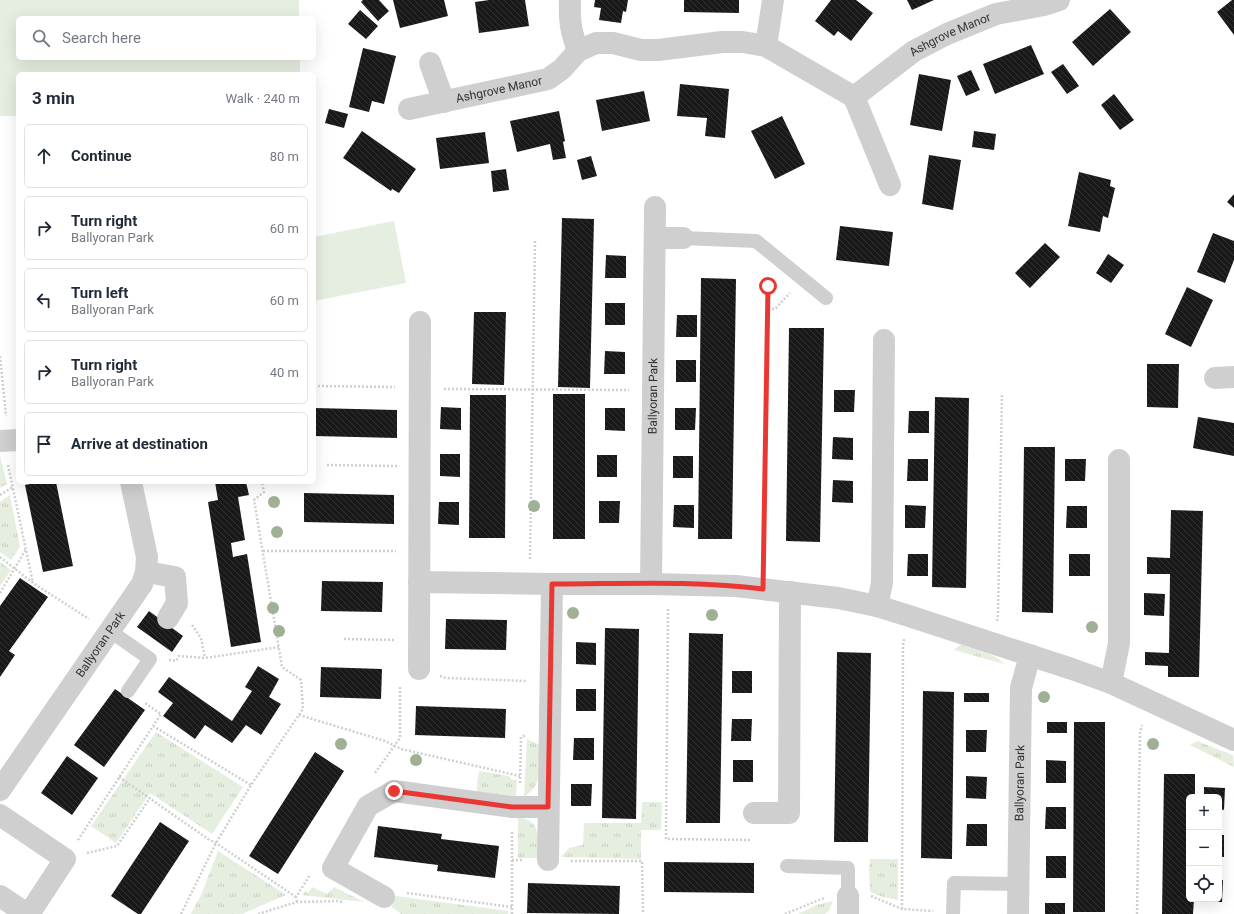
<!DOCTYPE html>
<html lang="en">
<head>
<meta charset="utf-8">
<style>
  :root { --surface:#fff; --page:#f2f2f3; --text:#1f2937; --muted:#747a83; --line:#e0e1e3 }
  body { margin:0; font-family:Roboto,sans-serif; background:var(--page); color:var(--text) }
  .controls { position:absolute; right:12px; bottom:12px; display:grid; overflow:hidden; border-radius:6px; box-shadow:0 4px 16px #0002 }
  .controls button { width:36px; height:36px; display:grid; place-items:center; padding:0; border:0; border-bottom:1px solid var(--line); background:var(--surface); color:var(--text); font:20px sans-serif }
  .stop { position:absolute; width:12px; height:12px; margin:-9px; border:3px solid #e93834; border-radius:50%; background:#fff }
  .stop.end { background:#e93834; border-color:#fff; box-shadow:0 1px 4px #0008 }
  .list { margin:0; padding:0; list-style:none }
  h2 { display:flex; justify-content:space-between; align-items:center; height:52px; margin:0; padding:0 16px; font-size:17px }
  h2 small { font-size:13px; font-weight:400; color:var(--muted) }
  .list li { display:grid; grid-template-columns:26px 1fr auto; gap:12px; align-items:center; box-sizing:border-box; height:64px; margin:0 8px 8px; padding:0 8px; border:1px solid var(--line); border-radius:6px }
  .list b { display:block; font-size:15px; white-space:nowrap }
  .list p { margin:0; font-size:13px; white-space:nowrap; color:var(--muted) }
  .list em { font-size:13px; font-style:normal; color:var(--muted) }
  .icon { flex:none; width:22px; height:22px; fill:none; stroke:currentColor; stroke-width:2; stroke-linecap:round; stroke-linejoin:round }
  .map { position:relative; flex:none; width:1234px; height:914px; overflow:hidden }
  .search { position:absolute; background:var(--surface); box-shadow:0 4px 16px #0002; left:16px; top:16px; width:300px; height:44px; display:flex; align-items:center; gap:10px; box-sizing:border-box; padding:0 14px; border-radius:6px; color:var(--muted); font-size:15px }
  .panel { position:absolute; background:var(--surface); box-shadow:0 4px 16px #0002; left:16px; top:72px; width:300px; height:412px; border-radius:6px }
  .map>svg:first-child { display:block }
</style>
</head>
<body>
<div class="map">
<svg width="1234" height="914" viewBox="0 0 1234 914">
  <defs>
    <pattern id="grass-tufts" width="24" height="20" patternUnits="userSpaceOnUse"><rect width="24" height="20" fill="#e6eee0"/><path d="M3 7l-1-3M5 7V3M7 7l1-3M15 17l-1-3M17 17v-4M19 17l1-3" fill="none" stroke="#c6cdc1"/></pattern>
    <pattern id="building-back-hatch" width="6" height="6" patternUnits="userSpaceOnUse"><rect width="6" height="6" fill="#191919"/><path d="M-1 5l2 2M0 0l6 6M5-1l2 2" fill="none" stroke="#323232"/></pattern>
  </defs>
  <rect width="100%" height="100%" fill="#fff"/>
  <!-- grass -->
  <path fill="url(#grass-tufts)" d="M0,456L7,484L0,488Z
    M10,495L20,547L11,560L0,552V502Z
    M0,562L11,570L0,586Z
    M960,645C972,648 997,654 1004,664L954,650Z
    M156,732L243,787L212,834L150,793L116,843L91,826Z
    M527,739L540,745C539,765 544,785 524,797Z
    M1197,741L1233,755L1234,767L1190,745Z
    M479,771L509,776L512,780H517L516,796L477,792V784Z
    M642,802H662L661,830H641V859L561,857L569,848L583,845L584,823H641Z
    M518,818C521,818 525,818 528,820C541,826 538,846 538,858H518Z
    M218,851L286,895L242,914H191L201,895Z
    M870,859H898V900L883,897L870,892L869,869Z
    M312,887L327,894L334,887L364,902L302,895L305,891L309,892Z
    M395,896L508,911V914H401L392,907Z
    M833,901L829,911L824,914H798L816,905Z"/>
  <!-- garden -->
  <path fill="#e6eee0" d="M0,0H299V18H18V58H300V74H18V116H0Z
    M394,221L406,283L314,301V237Z"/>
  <!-- building -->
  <path fill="url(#building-back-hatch)" d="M363,0H379L389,11L378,21L361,2Z
    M393,0H444L448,16L400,28Z
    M489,0H525L529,26L479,33L475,2Z
    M595,0H628L626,12L623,11L621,23L599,20L601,8L594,7Z
    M684,0H739V13L684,12Z
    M831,0H856L873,13L851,41L838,31L834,36L815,21Z
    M907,0H934L912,10Z
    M1232,0H1234V35L1217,12Z
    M1110,9L1131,32L1093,66L1072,42Z
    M360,10L378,26L366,39L348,24Z
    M1031,45L1044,74L995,94L983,64Z
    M363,48L396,56L384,104L372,101L369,112L349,107Z
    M1063,64L1079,86L1067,94L1051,72Z
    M971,70L980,90L966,96L957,76Z
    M919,74L951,80L942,131L910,125Z
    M680,84L729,89L725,138L705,136L707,118L677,116Z
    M644,91L650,121L602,131L596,100Z
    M1114,94L1134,120L1120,130L1101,105Z
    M329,109L348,114L344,128L325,123Z
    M559,111L565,141L563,142L566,158L553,160L550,144L517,152L510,121Z
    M782,116L805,164L775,179L751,131Z
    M362,131L416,169L399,193L392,189L391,191L343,158Z
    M974,131L996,134L994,150L972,147Z
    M485,132L489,163L440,169L436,138Z
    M929,155L961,160L953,210L922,204Z
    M591,156L597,176L582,180L577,160Z
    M506,169L509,190L493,192L491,171Z
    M1079,172L1111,180L1110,186L1115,188L1108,218L1103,216L1100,232L1068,226Z
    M1234,194V208L1227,202Z
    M562,218L594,219L590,388L558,387Z
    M840,226L893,232L889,266L836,260Z
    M1213,233L1234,241V260L1225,283L1197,272Z
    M1045,243L1060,257L1030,288L1015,273Z
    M1108,254L1124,265L1111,283L1096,273Z
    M606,255L626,256V278H605Z
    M701,278L736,279L732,539H698Z
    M1187,287L1213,300L1191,347L1165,334Z
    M605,303H625V325H605Z
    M474,312H506L504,385L472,384Z
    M677,315H697V337H676Z
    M789,328H824L820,542L786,541Z
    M605,351L625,352V374H604Z
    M676,360H696V382H676Z
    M1147,364H1179L1178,408L1147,407Z
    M834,390H855L854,412H834Z
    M553,394H585V539H553Z
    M470,395H506L505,538H469Z
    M935,397L969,398L966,588L932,587Z
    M441,407L461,408V430L440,429Z
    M314,408L397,410V438L314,436Z
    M605,408H625V431L605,430Z
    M675,408H696L695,430H675Z
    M909,411H929V433H908Z
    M1198,417L1234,423V456L1193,448Z
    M833,437L853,438V460L832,459Z
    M1024,447H1055L1053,613L1022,612Z
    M440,454H460V477L440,476Z
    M597,455H617V477H597Z
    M673,456H693V478H673Z
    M908,459H928V481H907Z
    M1065,459H1086L1085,481H1065Z
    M833,480L853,481V503L832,502Z
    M39,482H56L73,566L43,572L25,485Z
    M215,482H246L249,495L238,497L245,540L231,543L233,557L247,554L261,642L231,647L208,502L218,500Z
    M304,493L394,495V524L304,522Z
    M599,501H620L619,523H599Z
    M439,502H459V525L438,524Z
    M674,505H694V528L673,527Z
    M905,505L926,506L925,528H905Z
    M1067,506H1087V528H1066Z
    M1171,510L1203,511L1199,677H1168V666L1145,665V652L1169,653L1170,574H1147V557L1170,558Z
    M908,554H928V576H907Z
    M1069,554H1090V576H1069Z
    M20,578L48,597L9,651L15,655L0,677V606Z
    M322,581L383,582L382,612L321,611Z
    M1144,593L1165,594L1164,616L1144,615Z
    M149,611L183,636L172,652L137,627Z
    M446,619L507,620L506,650L445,649Z
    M605,628L639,629L636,819L602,818Z
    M689,633L723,634L720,823H686Z
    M576,642L596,643V665L576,664Z
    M837,652L871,653L868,842H834Z
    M258,666L279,679L269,697L281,704L261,735L246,725L232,743L205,725L195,739L163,716L173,703L158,692L169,677L232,721L252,691L245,687Z
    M321,667L382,669L381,699L320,697Z
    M732,671H752V693H732Z
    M115,689L145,710L104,767L74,745Z
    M576,689H596V711H576Z
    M923,691L954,692L952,859L921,858Z
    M964,693H989V702H964Z
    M416,706L506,709L505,738L415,735Z
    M732,719H752L751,741H731Z
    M1047,722H1067V733H1047Z
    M1074,722H1105V912H1073Z
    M966,730H987L986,752H966Z
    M574,738H594V760H573Z
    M315,752L344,771L278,874L249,856Z
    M67,756L98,778L72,815L41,793Z
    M733,760H753V782H733Z
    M1046,760L1066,761V783H1046Z
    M1164,774H1195V797H1189V899H1194L1193,914H1162Z
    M966,776L987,777L986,799L966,798Z
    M571,784H592L591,806H571Z
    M1204,787L1225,788L1224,810L1219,809V797H1204Z
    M1046,807H1066V829H1045Z
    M160,822L189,841L141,914H138L111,896Z
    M967,824H987V846H966Z
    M378,826L442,834L441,839L499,846L495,878L437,871L438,865L374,857Z
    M1219,835H1224V857H1219Z
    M1046,856H1066V878H1046Z
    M664,862L754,863V893L664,892Z
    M1219,880H1223L1222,902H1202V899H1219Z
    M528,883L620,886L619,914L527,913Z
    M1045,903H1065V914H1045Z"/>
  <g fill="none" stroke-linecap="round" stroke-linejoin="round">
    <!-- path -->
    <path stroke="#cfcfcf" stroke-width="2.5" stroke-dasharray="2 2" stroke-linecap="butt" d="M768,309H775L790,293
      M0,356L6,416
      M314,386L395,387
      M444,389L629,390
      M8,465L33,583
      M327,465L397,466
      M0,495L13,487
      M263,551H396
      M0,557L33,583L89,619
      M530,559L535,240
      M763,565L768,286
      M0,593L26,549
      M668,609L666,839L751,840
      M997,621L998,614L1002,395
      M192,625L201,638L205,658
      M344,639L396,640
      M169,660L176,661L179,656L205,658L279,647
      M440,676L446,678L527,681
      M299,715L385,741L401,749L520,776
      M153,726L251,785
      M375,773L400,738V685
      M119,777L208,839L216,843L296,897
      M520,783L521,737L526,735
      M78,840L161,714L145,703
      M87,853L117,846L150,798
      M512,860H524
      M571,861H642L643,914
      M407,893L512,907
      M871,896L902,909L933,911
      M297,902L296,897L310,875
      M902,909L903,645L904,639
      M181,914L216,843L251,785L303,709L301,680L282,667L254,500L264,492L262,482
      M258,914L297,902L338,901L342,902
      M512,914V832
      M785,914L824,898
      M1137,914L1140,733L1142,725"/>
    <!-- lane -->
    <path stroke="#cfcfcf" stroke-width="14" d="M683,238L756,241L826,298
      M110,631L150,659L128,691
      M787,866L848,868V896
      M953,913L954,883L1019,884"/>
    <!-- street -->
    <g stroke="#cfcfcf" stroke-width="22">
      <path d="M570,0C569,22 571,31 578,51"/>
      <path d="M766,46L773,0"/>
      <path d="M430,63L444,102"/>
      <path d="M854,97L890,185"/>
      <path id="s1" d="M409,109L548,79L562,69L578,51L596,43H613L641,50H658L722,42H743L766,46L854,97L914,51L947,34L996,14L1044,5L1059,0"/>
      <path d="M655,238H683"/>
      <path d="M1215,378L1234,377"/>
      <path d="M0,441L18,440"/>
      <path d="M146,572L175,577L177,603L168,618"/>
      <path d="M419,582L552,584H651L736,586L838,598L877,606L909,616L1072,669L1111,683L1234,740"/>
      <path id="s2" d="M651,584L655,207"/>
      <path d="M877,606L882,583L884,340"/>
      <path d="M419,669L420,322"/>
      <path d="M1111,683L1119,643V460"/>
      <path id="s3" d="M0,790L142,584L146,572L147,557L131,482"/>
      <path d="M754,813H789L790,592"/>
      <path d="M0,815L65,859L29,914"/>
      <path d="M548,860L552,584"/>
      <path d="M0,896L27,914"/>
      <path d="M848,896V914"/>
      <path d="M384,897L333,868L368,806L394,791L512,807H548"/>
      <path id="s4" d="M1018,913L1021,688L1030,655"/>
    </g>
  </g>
  <!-- trees -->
  <g fill="#9fb094">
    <circle cx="274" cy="502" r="6"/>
    <circle cx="534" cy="506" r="6"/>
    <circle cx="277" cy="532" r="6"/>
    <circle cx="273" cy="608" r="6"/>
    <circle cx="573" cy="613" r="6"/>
    <circle cx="712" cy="615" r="6"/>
    <circle cx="1092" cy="627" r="6"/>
    <circle cx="279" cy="631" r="6"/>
    <circle cx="1044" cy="697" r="6"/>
    <circle cx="341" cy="744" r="6"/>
    <circle cx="1153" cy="744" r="6"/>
    <circle cx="416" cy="760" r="6"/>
  </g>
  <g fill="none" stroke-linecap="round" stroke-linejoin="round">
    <!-- route -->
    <path stroke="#e93834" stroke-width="5" d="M394,791L512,807H548L552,584C622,584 694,580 763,589L768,286"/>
  </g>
  <g text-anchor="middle" stroke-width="4" stroke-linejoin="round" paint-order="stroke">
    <!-- street labels -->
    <g font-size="12" fill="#323232" stroke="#fff">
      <text dy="4" stroke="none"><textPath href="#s1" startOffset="592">Ashgrove Manor</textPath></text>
      <text dy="4" stroke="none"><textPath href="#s1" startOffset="92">Ashgrove Manor</textPath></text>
      <text dy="4" stroke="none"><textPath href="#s2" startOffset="188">Ballyoran Park</textPath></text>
      <text dy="4" stroke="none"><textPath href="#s3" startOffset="177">Ballyoran Park</textPath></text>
      <text dy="4" stroke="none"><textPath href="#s4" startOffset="130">Ballyoran Park</textPath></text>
    </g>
  </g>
</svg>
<div class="controls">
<button>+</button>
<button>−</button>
<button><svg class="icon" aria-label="locate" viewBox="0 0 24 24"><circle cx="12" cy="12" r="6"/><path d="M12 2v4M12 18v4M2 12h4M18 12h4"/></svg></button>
</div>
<div class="stop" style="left:768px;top:286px"></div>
<div class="stop end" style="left:394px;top:791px"></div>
<div class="search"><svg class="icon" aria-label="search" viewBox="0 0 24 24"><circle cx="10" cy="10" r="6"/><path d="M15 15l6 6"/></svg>Search here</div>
<section class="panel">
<h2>3 min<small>Walk · 240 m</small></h2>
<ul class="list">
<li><svg class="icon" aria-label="ahead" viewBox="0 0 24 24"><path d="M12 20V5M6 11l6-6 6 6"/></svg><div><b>Continue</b></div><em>80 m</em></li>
<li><svg class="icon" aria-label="right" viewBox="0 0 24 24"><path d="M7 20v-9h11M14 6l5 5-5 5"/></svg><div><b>Turn right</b><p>Ballyoran Park</p></div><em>60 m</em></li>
<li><svg class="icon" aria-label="left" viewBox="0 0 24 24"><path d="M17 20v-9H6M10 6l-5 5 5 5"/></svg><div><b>Turn left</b><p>Ballyoran Park</p></div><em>60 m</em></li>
<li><svg class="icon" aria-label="right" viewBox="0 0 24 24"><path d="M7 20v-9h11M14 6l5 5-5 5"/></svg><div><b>Turn right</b><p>Ballyoran Park</p></div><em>40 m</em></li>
<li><svg class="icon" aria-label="arrive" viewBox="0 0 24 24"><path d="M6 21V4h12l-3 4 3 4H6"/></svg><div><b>Arrive at destination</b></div></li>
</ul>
</section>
</div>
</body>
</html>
